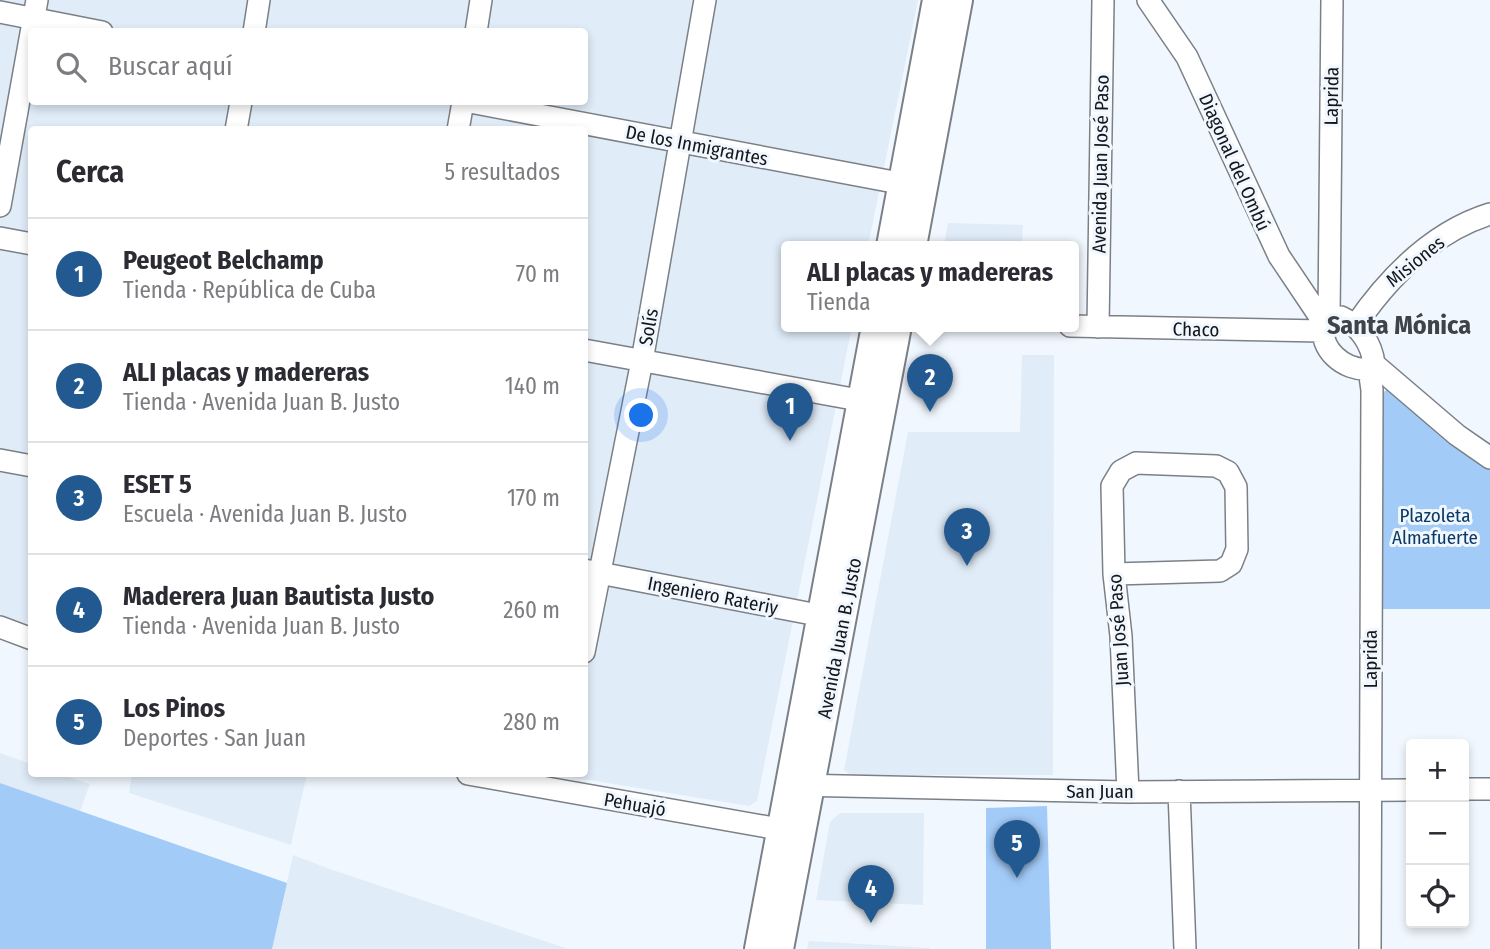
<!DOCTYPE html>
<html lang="es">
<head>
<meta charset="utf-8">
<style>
  :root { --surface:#fff; --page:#f7f7f7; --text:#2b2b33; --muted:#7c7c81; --line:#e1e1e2; --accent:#215990 }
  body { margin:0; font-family:"Fira Sans Condensed",sans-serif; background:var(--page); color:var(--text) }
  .controls { position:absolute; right:21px; bottom:21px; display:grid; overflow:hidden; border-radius:7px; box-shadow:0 4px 10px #0003 }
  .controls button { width:63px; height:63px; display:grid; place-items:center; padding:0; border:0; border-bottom:2px solid var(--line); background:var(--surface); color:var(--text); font:35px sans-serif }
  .you { position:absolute; left:642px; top:416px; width:24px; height:24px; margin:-18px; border:5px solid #fff; border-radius:50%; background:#1a73e8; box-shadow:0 0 0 10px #1a73e833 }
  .badge { display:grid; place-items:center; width:46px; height:46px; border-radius:50%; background:var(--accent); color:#fff; font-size:23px; font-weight:700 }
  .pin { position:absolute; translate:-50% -58px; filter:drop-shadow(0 2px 4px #0008) }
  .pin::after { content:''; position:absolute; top:37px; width:24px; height:21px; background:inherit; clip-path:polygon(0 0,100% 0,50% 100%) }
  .popup { position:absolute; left:781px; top:241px; width:298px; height:91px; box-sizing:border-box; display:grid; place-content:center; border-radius:7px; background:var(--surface); filter:drop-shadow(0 2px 5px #0005); font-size:23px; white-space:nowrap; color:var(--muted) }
  .popup b { font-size:26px; color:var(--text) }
  .popup::after { content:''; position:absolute; left:50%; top:100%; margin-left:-14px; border:14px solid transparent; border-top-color:var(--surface) }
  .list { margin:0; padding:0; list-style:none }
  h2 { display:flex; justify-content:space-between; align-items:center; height:91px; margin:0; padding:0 28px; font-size:30px }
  h2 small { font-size:23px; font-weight:400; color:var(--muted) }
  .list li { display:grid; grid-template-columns:46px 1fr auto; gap:21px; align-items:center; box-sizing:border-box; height:112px; padding:0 28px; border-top:2px solid var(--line) }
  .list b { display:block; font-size:26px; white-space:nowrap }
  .list p { margin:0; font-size:23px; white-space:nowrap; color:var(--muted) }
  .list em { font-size:23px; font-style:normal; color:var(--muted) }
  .icon { flex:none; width:38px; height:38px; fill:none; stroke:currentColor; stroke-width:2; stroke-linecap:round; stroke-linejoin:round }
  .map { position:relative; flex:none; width:1490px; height:949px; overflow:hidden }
  .search { position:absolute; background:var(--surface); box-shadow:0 4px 10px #0003; left:28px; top:28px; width:560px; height:77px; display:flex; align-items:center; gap:18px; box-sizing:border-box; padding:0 24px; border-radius:7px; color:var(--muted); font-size:26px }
  .panel { position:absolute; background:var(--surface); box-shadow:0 4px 10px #0003; left:28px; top:126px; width:560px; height:651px; border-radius:7px }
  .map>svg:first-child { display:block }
</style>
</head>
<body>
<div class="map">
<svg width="1490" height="949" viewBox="0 0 1490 949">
  <rect width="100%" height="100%" fill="#f1f7fe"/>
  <!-- built -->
  <path fill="#e0ecf8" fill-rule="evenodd" d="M0,0H918L868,246H786V326H852L757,801L749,806L552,774H584V130H32L31,625L0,614ZM32,32H584V102H32Z
    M948,223L1023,225L1022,246H944Z
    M1022,355H1054L1053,775H851L844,770L908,432H1020Z
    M0,753L31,764L32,774H59L90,784L80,811L0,783Z
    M132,774H307L291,845L129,793Z
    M840,813H924L923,905L816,900L830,822Z
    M293,855L330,869L568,949H272Z
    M809,941L930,948V949H807Z"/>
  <!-- green -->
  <path fill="#a3cbf8" d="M1388,389L1490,466V609H1380L1382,393Z
    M0,783L287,883L272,949H0Z
    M1047,806L1051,949H986V808Z"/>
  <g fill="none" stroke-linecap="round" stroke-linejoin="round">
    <defs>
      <path id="minor" d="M1148,0L1187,57L1279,256L1324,323
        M0,12L102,32
        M254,32L259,0
        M476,32L481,0
        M470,102L915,186
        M236,130L241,102
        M458,130L463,102
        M0,206L37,0
        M0,238L32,244
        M1341,317C1359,325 1372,344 1374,364L1369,369C1344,371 1318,349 1324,323Z
        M1329,319L1332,0
        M1070,326L1322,331
        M1355,326C1388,278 1432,232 1490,214
        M1098,327L1103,0
        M584,350L875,403
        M1374,364L1457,435L1490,458
        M1369,369L1372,390L1370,949
        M0,460L32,466
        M584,570L833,618
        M1114,574L1220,571L1231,564L1237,549L1236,487L1228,472L1216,466L1136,463L1121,471L1112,486L1114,574L1121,636L1128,792
        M0,627L32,639
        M584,652L642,361L705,0
        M468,774L796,832
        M795,785L1128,792L1411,790
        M1464,789H1490
        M1179,791L1185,949"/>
      <path id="major" d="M890,246L936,0
        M913,246L959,0
        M758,949L875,326
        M780,949L898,326"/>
    </defs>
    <!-- minor casing -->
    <use href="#minor" stroke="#7b8087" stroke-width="24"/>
    <!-- major casing -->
    <use href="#major" stroke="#7b8087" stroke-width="30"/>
    <!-- minor -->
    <use href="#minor" stroke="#fff" stroke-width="21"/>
    <!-- major -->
    <use href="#major" stroke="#fff" stroke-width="26"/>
  </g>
  <g text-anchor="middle" stroke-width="6" stroke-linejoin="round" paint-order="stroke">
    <!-- street labels -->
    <g font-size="19" fill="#141619" stroke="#f1f7fe">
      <text transform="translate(1331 96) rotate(-89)" y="7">Laprida</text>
      <text transform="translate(697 145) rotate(11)" y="7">De los Inmigrantes</text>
      <text transform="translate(1235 162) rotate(66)" y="7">Diagonal del Ombú</text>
      <text transform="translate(1100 164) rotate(-89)" y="7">Avenida Juan José Paso</text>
      <text transform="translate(1415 261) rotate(-39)" y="7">Misiones</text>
      <text transform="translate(648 327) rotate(-80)" y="7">Solís</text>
      <text transform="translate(1196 329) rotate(1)" y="7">Chaco</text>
      <text transform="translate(713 595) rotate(11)" y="7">Ingeniero Rateriy</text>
      <text transform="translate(1118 630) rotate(-94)" y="7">Juan José Paso</text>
      <text transform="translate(839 638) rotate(-79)" y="7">Avenida Juan B. Justo</text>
      <text transform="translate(1370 659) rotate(-90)" y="7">Laprida</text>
      <text x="1100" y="798">San Juan</text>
      <text transform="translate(635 804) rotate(10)" y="7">Pehuajó</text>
    </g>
    <!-- park labels -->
    <g font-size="19" fill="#0a3a66" stroke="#f1f7fe">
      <text x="1435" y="522">Plazoleta<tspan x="1435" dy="22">Almafuerte</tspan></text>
    </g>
    <!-- district labels -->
    <g font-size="26" font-weight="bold" fill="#3e4348" stroke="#f1f7fe">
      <text x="1399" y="334">Santa Mónica</text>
    </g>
  </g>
</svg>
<div class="controls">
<button>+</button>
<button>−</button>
<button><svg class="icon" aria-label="locate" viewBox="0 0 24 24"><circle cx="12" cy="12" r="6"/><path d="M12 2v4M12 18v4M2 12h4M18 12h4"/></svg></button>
</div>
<div class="you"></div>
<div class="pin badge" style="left:790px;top:441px">1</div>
<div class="pin badge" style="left:930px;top:412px">2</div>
<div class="popup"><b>ALI placas y madereras</b>Tienda</div>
<div class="pin badge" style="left:967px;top:566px">3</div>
<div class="pin badge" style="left:871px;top:923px">4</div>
<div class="pin badge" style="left:1017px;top:878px">5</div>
<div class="search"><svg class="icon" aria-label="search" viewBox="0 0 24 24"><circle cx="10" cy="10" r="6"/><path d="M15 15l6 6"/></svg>Buscar aquí</div>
<section class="panel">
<h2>Cerca<small>5 resultados</small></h2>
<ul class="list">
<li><span class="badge">1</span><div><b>Peugeot Belchamp</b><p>Tienda · República de Cuba</p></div><em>70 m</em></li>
<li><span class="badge">2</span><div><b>ALI placas y madereras</b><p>Tienda · Avenida Juan B. Justo</p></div><em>140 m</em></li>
<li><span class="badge">3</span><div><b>ESET 5</b><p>Escuela · Avenida Juan B. Justo</p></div><em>170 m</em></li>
<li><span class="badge">4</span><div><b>Maderera Juan Bautista Justo</b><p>Tienda · Avenida Juan B. Justo</p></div><em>260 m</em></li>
<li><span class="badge">5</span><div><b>Los Pinos</b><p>Deportes · San Juan</p></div><em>280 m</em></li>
</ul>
</section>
</div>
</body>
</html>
